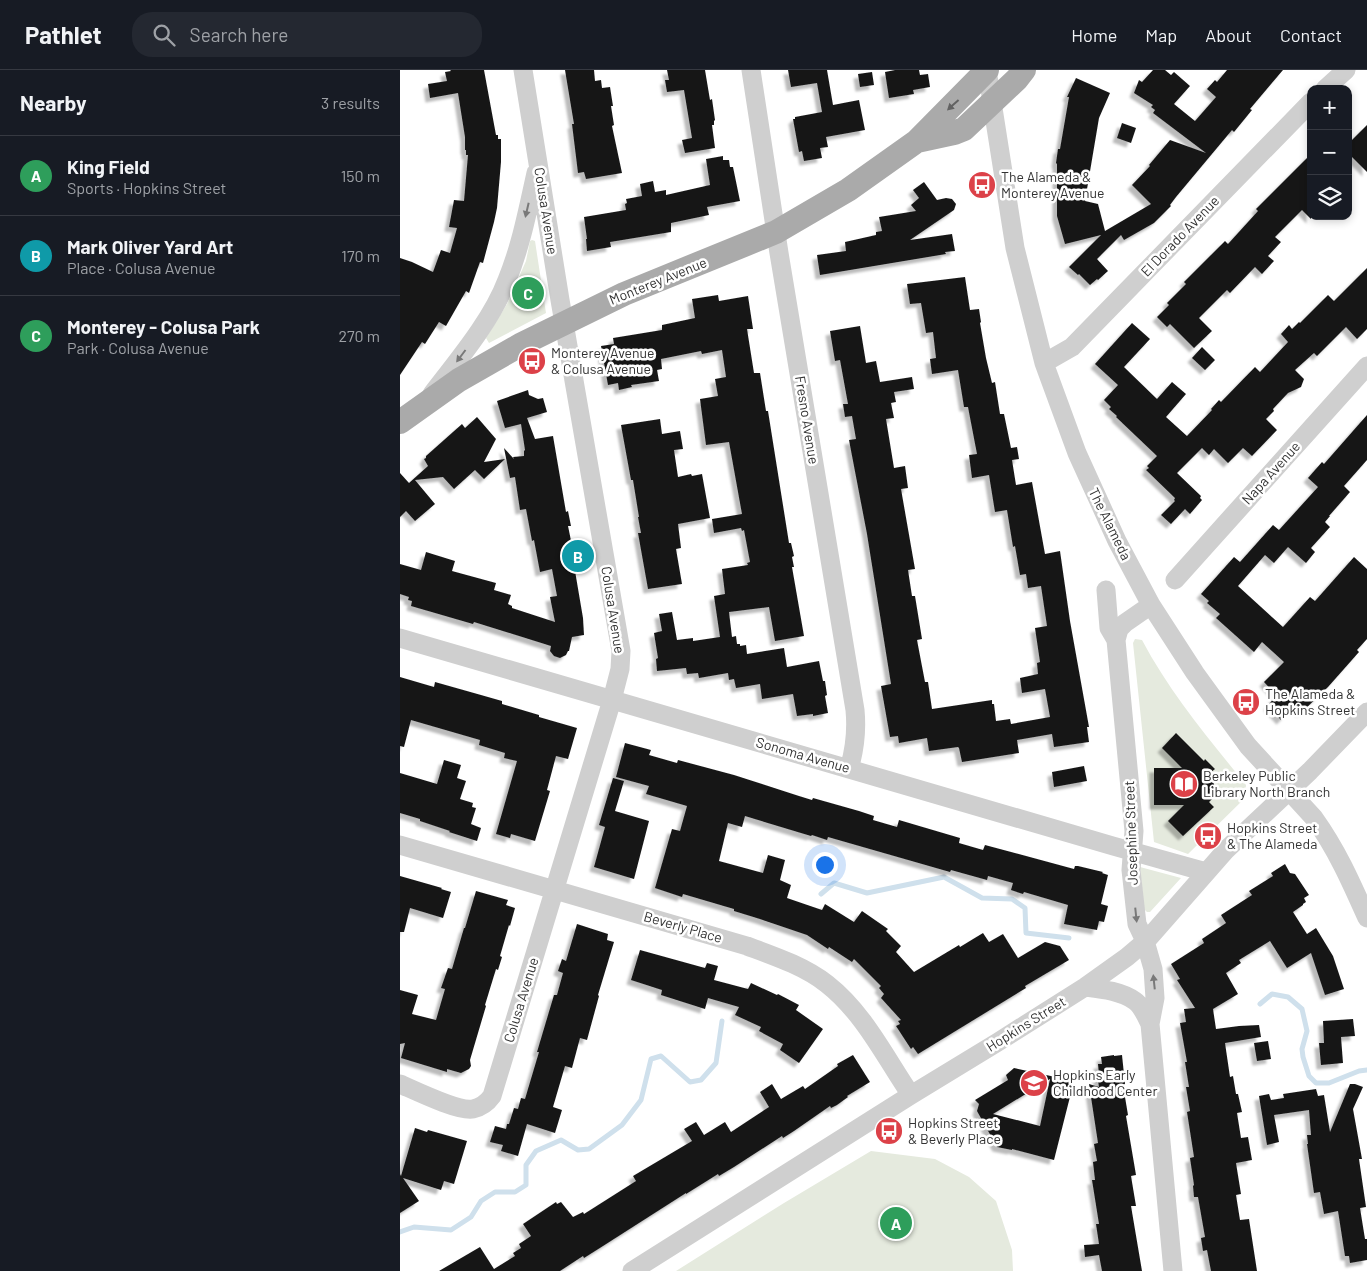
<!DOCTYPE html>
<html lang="en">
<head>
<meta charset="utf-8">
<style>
  :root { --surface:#171b24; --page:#242831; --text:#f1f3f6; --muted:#9ea1a6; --line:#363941; --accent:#0b8043 }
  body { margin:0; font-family:Barlow,sans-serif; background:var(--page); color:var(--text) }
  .controls { position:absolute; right:15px; top:15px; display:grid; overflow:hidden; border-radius:10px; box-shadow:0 2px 8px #0003 }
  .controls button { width:45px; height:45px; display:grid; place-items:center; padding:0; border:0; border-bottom:1px solid var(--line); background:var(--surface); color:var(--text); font:25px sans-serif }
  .you { position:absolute; left:424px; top:794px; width:18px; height:18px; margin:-12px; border:4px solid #fff; border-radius:50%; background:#1a73e8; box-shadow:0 0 0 8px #1a73e833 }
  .badge { display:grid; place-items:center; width:32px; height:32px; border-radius:50%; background:var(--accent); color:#fff; font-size:16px; font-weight:700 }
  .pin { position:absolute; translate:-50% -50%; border:2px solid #fff; box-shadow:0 1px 5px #0006 }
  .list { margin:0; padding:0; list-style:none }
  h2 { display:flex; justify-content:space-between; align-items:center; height:65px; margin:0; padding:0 20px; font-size:21px }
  h2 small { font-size:16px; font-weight:400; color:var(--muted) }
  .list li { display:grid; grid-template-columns:32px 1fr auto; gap:15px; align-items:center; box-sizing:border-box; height:80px; padding:0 20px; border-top:1px solid var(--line) }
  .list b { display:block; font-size:19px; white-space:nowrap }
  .list p { margin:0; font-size:16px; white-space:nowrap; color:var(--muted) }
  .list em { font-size:16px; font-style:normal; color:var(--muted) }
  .icon { flex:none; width:28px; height:28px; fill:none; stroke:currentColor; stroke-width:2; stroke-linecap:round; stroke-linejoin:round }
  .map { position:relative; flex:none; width:967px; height:1201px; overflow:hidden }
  header { display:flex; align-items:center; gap:30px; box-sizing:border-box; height:70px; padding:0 25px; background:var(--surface); border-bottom:1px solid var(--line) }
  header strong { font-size:24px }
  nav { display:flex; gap:28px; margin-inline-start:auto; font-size:18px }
  .search { width:350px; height:45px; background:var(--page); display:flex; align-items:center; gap:12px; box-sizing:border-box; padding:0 18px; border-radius:20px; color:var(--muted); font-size:19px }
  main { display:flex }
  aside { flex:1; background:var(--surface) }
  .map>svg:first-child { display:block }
</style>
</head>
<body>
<header>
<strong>Pathlet</strong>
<div class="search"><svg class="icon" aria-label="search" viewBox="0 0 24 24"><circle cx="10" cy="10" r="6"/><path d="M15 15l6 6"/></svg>Search here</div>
<nav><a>Home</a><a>Map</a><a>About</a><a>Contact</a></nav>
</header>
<main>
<aside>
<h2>Nearby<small>3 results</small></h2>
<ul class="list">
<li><span class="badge" style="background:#2e9e5b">A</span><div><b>King Field</b><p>Sports · Hopkins Street</p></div><em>150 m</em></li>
<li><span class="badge" style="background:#0f9aa8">B</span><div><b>Mark Oliver Yard Art</b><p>Place · Colusa Avenue</p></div><em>170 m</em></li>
<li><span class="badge" style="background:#2e9e5b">C</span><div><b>Monterey - Colusa Park</b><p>Park · Colusa Avenue</p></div><em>270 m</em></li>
</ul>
</aside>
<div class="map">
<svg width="967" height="1201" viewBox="0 0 967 1201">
  <defs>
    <filter id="shadow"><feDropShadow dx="-4.5" dy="4.5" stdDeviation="1" flood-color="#0004"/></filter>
  </defs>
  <rect width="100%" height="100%" fill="#fff"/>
  <!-- green -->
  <path fill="#e5eade" d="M132,170L135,171L146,243L89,273L86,268L107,234L126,191L130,171Z
    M735,569L742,570C770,623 809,669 846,715L845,728L788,784L754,772L733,573Z
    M740,797L781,808L750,842H747L744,839Z
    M471,1081L535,1089L569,1107L596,1131L612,1180L613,1201H276L384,1133Z"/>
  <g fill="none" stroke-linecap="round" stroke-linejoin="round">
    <!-- stream -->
    <path stroke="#cfe0ec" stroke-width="5" d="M421,824L434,813L467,823L544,807L582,828L612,829L625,838L626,863L669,868
      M860,934L872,924L888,927L902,939L907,961L902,979L903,987L909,1006L916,1013H929L959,1001L967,1000
      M0,1162L14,1157L51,1160L71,1147L81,1131L95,1122H115L126,1115V1095L136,1081L161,1070L178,1080L189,1079L222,1055L241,1030L251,989L261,986L290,1012L301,1010L316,993L322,951"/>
  </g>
  <!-- building -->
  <path fill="#191919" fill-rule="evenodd" filter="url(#shadow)" d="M50,0H84L96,65H98V69H101V92L97,138L94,152L83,193L80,192L69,223L66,221L46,256L39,252L25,274L22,272L0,305V188L12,192L33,202L41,180L50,183L57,158L49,157L54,130L64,131L68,85H66V80H65V67L58,23L30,28L28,14L47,11L45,2L51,1Z
    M165,0H194L195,11L201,10L202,18L210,17L213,36H211L214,55L212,56L222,103L186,109L184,102L178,103L172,54H174Z
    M267,0H305L310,30L312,29L315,50L314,51V55H312L315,78L285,83L282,70L292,68L284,20L267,22L265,10H269Z
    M388,0H427L433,35L459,30L465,60L426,67L428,77L420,78L422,88L404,91L402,81L399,82L393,49H395V47L422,42L417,13L391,17Z
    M495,0H519L520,5L528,4L530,17L513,20L514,24L489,28L485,2Z
    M753,0H765L771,5L774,2L790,16L774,34L795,51L816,27L807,19L815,10L817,12L827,0H883L850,39L852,40L834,62L832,60L776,127L770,135L771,136L754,153L724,170L721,165L697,189L708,201L698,210L697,209L690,215L679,204L678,205L669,197L701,165L665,174L657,146V94L656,93L658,79H660L669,27H667L676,8L710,23L699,48L685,131L698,134L705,161L751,134L732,115L750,96L749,95L770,70L806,83L753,43L755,40L751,37L753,35L734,23L739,10L742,12Z
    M472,2L474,15L460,17L458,4Z
    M722,53L736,58L731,73L717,68Z
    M967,55V102L948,83V74Z
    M911,84V149L902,140L875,167L881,172L868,186L874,191L862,204L855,197L830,223L827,220L799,248L812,261L794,278L770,254L767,257L757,247L769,235L767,233L786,214L784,212L825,171L828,174L858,141L856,139Z
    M323,86V90H329L330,97H333L340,131L307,137L309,145L271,153V162L210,172L211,177L187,181L186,169H187L184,147L226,140L225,134L227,133L226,129L242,126L240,114L253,111L255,122L266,120V125L310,115L306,89Z
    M524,112L537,130L546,128L552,129L556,134L554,140L510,170L552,164L555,181L545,182L546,184L420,205L417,185L446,181L445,172L476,165V162L482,161L479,147L516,141L511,135L519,128L513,120Z
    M967,198V259L957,269L946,257L917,286L914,283L895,300L904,309L901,317L888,323L873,339L874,341L866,349L877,360L852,386L843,378L828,393L814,379L809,385L802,378L777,403L801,426L800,428L802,430L790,444L785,439L771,454L761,445L775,431L774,430L775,428L746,400L749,398L747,396L757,386L716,347L717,346L709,339L711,337L704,330L718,315L695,294L732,253L750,269L724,297L757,329L772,312L786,324L766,347L787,366L812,340L811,339L819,330L821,332L855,297L860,302L888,272L881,264L889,255L892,259L899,252L900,253L928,225L934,231Z
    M565,207L570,240L579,239L581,252L580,253L586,288L592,313L595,312L600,344H604L611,378L617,377L619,389L612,390L616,415L632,412L645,484L660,481L670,551L689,657H687L689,672L654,677L652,664L617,670L619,683L562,692L559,678L558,677L529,681L527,668L499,673L498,666L490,667L481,616L491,614L467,464L449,370L456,369L452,346L445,347L443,334H448L440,290L435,291L430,261L460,256L466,293L476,291L480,312L512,307L514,319L494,322L496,332L491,333L494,348L486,349L494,398L505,396L508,418L501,419L515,499L508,500L512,526H515L522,569L517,570L525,612H528L532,639L592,630V634H594L596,651L610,649L611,654L650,647L645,619L622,623L620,608L638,604L637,593L640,592L635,558L647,556L641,516L628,518L626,504L620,505L615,476L613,477L607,440L595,442L589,405L572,408L569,385L577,384L568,337H564L558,300L532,304L530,289L536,288L533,262L526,263L521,233L510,234L507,214Z
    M318,225L319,231L348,226L353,259H347L354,303H360L366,341H368L389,473H391L394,486L392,487L394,497H392L404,566L375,571L369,537L329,542L332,567L336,566L337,574H340V576L346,575L347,584L384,578L387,597L419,591L423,611H425L427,625L425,626L428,643L413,646V644L397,646L393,624L362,629L360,614L336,618L334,609L329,610L328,603L299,608L298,603L287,604L286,598L257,601L256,589L258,588L254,563L262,561L259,544L272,542L277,570L293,568V571L320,567L314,526L325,524L322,499L348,495L347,493L350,492L344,460L342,461L341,458L314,463L312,449L342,444L329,372L306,375L300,329L318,326L315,309L326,307L322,280L302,284L301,281L261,289L262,299L257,300L259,311L231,315L232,317L219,320L218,313L208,315L201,276L214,274L213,268L262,260V255L295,248L292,229Z
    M802,277L815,290L805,300L792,288Z
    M128,320L129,325L138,329L143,328L147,342L127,348L135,369L153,366L166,442L168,441L171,456H168L176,495H174L183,548L184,565L172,567L169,581H168L166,585L160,588L154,586L150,581L151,576L74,552L73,554L11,536L12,531L8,530L9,527L0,524V494L21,500L26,482L55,491L52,501L96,513L94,520L111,525L108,534L112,536V538L155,552L150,527L157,526L152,499L140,502L134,470L132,471L126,439L120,440L115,407L110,408L104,378L114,389L113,387L124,386V381L125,380L121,354L105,358L97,331Z
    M967,345V390L944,416L950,422L929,446H930L925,452L930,457L911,478L915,482L906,493L888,477L874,493L865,485L838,516L883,557L910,527L915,531L954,487L967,499V569L957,580L959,582L928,617L901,643L895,636L881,650L868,636L876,625L864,612L884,592L862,572L854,582L816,548L820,544L807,533L809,531L801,524L834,487L840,492L873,455L879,460L918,417L908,408L922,392L924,394Z
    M77,347L96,369L84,392L105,389L84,409L75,400L54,419L43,407L15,410L35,434L15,451L6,441L0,447V403L9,413L28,396L24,389L26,388V386L62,354L65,358Z
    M260,349L262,364L280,361L283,379L274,380L278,407L291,404L292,406L302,404L310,448L278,454L281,478L276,479L282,514L248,519L238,463H241L238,447H239L233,410H231L221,355Z
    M0,607L34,617L35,612L81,625L102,631V634L139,645V647L177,658L168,689L156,686L147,720L150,721L135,771L111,764L110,768L96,764L117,691L104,688L105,683L79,675L80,670L11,650L4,677L0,676Z
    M776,663L804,691L805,689L815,699L809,704L814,709V727L809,732L814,737L783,766L768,751L784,735H754V698H782L762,678Z
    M225,673L251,680L249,685L277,693L278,690L334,705L399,726L412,730L413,728L459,741L474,746L473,750L497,757L499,750L560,768L559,773L583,780L585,775L674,799L675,796H678L703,802L702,803L708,805L701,834L708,836L704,852L699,851L697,860L664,854L668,835L624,822L623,824L611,820L613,813L588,806L587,810L551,800L550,802L428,767L427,770L412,765L411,766L345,746L342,757L328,753L319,791L363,803L368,785L385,790L380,810L391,815L387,828L422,840L425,834L454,852L462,841L488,859L486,861L501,876L496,882L514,902L559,875L560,877L583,863L589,872L603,864L618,888L645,872L660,876L669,890L625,916L626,918L518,984L513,977L511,979L496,956L500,954L498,951L501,950L481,928L484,924L479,918L481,916L454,889L452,892L429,877L428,879L407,865L360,849L334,841V839L283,824L282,827L255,818L272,759L280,761L287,736L246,724L249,716L216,707Z
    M44,690L61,695L57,708L66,711L60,729L73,733L72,737L76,738L71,754L81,758L77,771L49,762L50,761L20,751V749L0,743V703L37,714Z
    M684,696L687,711L654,717L652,702Z
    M213,708L224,711L215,741L249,751L234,809L194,797L205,757L199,755Z
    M885,794L890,803L895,804L909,825L904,828L906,832L903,834V835L893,842L907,864L916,858L933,886L944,919L925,925L911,883L887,898L870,871L839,890L841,893L826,903L838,924L813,939L816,959L839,956L859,955L861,967L825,973L830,1007L833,1006L836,1024H838L842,1042L837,1043L841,1068L848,1067L852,1090L836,1093L841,1124L836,1125L840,1150L849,1149L857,1201H811L807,1180L803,1181L801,1168L805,1167L798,1127H794L793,1116L794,1115L790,1088L794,1087L787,1042L790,1041L786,1017H789L785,992H787L780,953L786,952L784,939L795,938L777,910L780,909L771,894L804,873L802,869L826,853L821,845L852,825L849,821L873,806L871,803Z
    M0,806L42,818L41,819L51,822L43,848L10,838L4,862H0Z
    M76,821L108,830L106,835L115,838L110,856L109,855L100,886L102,887L98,900L96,899L85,935L86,936L70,990L71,996L69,999L61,1003L47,999V1002L1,988L5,973L0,974V920L18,925L12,944L36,950L45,919L41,918L48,898L52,899L64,858H65Z
    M177,854L208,864L207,870L214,872L198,925L199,926L187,970L180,968L172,998L165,996L153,1037L162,1040L155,1063L127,1054L118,1086L101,1081L103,1075L90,1072L95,1056L106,1059L107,1054H109L114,1038L118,1039L121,1028L125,1029L139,982H137L154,925H157L163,903L158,901L162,889L166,891Z
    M240,880L305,898L307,893L318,896L314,910L348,919L351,913L377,925L378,924L399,935L396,940L423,959L399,993L380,980L383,974L359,961L361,957L335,945L339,937L308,928L305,939L261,925L262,920L231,910Z
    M953,949L955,966L941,967L943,993L921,995L919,973H924L923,951Z
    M868,971L871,989L857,991L854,973Z
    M453,985L470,1012L447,1026L448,1027L437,1035L431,1038L430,1036L394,1061L383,1068L382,1066L334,1097L319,1106L318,1104L286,1124V1123L203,1176L184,1188L183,1186L160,1201H39L80,1177L94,1199L115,1186L113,1183L121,1178L119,1174L131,1166L123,1154L156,1132L157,1134L161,1132L173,1147L183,1142L184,1144L236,1111L233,1106L292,1071L284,1059L296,1052L304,1065L325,1052L331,1062L369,1037L360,1022L372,1014L381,1029L403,1016L405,1019L438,996L437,994Z
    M714,985V986L722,985L725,1014L723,1015L728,1045L726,1046L736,1105L731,1106L736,1136H731L742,1201H702L699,1185L685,1187L684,1175L699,1174L696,1154H699L692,1110H695L693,1092L697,1091L694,1074L698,1073L689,1014L699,1017L697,1004H699L698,994H702L701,987Z
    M614,998L674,1011L654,1090L612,1079V1080L597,1077L577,1041L579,1034L575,1030L608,1010L606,1005ZM650,1009L640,1056L593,1044Z
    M950,1014H955L963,1017L953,1039L962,1089H959L966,1137L960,1138L965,1169H967V1190L950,1193L949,1186H945L938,1141L924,1144L920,1122L914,1123L907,1074H908L907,1065H911L909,1040L874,1045L879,1072L867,1075L859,1026L869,1024L871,1030L884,1028L883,1024L916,1019L918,1026L924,1025L930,1062Z
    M15,1058L27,1062L28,1060L67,1071L54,1114L44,1111L41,1120L3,1108L19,1131L0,1143V1104L1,1106Z"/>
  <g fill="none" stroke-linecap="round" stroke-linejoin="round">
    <!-- minor -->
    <path stroke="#cfcfcf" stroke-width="19" d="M351,0L379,183L455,640C457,661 455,679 449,699
      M587,0L615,178L644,293L677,383L717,471L751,535L795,603L848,676L914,748C937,780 951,812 967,848
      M925,19L946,0
      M644,293L672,277L911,32
      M32,324C58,290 92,250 107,210C121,176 128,139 136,103
      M775,510L967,296
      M706,520L709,558L716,570
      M751,535L725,553L719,559L716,570L734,761L731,800L737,854L745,871L753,899L755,928L750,954L773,1201
      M0,568L713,776L806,802
      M0,775L347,876C374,886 404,896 427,914C464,943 485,987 511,1025
      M685,917C701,919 721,921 735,931C742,936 746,946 750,954
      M0,1014C16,1021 59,1042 73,1039C82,1037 87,1033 92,1026L212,630L220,599L221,581L160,230L123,0
      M232,1201L511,1025L598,972L685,917L727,887L747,870L826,780L910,701L967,642"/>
    <!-- major -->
    <path stroke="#aaa" stroke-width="24" d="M517,71L554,63L564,59L617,9L624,0
      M0,352L59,310L122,274L224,224L376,162L448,120L517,71L587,0"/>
  </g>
  <!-- one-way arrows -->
  <defs><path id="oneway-solid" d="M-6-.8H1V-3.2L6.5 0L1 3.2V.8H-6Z" transform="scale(1.25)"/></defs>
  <use fill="#626262" href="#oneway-solid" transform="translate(553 35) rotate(138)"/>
  <g fill="#797979">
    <use href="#oneway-solid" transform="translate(127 140) rotate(103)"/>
    <use href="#oneway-solid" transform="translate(61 286) rotate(127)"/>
    <use href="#oneway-solid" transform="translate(736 845) rotate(84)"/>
    <use href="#oneway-solid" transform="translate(754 912) rotate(-96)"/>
  </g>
  <!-- icons -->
  <defs>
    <symbol id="bus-disc" viewBox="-11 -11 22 22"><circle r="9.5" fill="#dc4148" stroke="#fff"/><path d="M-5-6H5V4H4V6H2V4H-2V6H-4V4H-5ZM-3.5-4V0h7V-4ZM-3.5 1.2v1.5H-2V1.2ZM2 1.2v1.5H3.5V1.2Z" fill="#fff"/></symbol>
    <symbol id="library-disc" viewBox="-11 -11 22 22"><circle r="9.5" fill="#dc4148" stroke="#fff"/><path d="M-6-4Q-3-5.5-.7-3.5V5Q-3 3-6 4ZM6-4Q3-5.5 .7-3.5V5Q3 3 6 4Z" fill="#fff"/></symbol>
    <symbol id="school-disc" viewBox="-11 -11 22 22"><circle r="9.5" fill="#dc4148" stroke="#fff"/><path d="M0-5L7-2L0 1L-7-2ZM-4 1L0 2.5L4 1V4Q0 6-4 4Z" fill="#fff"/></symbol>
  </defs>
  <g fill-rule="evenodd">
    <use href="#bus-disc" x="566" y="99" width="32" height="32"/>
    <use href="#bus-disc" x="116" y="275" width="32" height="32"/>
    <use href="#bus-disc" x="830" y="616" width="32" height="32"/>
    <use href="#library-disc" x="768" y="698" width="32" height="32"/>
    <use href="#bus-disc" x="792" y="750" width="32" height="32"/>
    <use href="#school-disc" x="618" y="997" width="32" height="32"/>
    <use href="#bus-disc" x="473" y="1045" width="32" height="32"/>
  </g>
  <g text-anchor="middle" stroke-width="5" stroke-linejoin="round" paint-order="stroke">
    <!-- poi labels -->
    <g font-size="14" fill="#323232" stroke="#fff" text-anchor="start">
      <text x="601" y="112">The Alameda &amp;<tspan x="601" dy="16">Monterey Avenue</tspan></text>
      <text x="151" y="288">Monterey Avenue<tspan x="151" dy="16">&amp; Colusa Avenue</tspan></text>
      <text x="865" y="629">The Alameda &amp;<tspan x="865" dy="16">Hopkins Street</tspan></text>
      <text x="803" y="711">Berkeley Public<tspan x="803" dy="16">Library North Branch</tspan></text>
      <text x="827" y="763">Hopkins Street<tspan x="827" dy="16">&amp; The Alameda</tspan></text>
      <text x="653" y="1010">Hopkins Early<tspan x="653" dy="16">Childhood Center</tspan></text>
      <text x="508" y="1058">Hopkins Street<tspan x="508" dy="16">&amp; Beverly Place</tspan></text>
    </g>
    <!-- street labels -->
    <g font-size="14" fill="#323232" stroke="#fff">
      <text transform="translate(146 141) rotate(81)" y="5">Colusa Avenue</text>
      <text transform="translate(780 166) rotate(-46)" y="5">El Dorado Avenue</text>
      <text transform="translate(258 211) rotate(-22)" y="5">Monterey Avenue</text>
      <text transform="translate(407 350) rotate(81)" y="5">Fresno Avenue</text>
      <text transform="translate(871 403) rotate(-48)" y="5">Napa Avenue</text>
      <text transform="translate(710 454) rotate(64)" y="5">The Alameda</text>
      <text transform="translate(213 540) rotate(81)" y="5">Colusa Avenue</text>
      <text transform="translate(403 685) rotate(16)" y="5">Sonoma Avenue</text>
      <text transform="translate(731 763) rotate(-92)" y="5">Josephine Street</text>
      <text transform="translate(283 857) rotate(16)" y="5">Beverly Place</text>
      <text transform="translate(121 930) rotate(-73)" y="5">Colusa Avenue</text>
      <text transform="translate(626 954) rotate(-32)" y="5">Hopkins Street</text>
    </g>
  </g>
</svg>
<div class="controls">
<button>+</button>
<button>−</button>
<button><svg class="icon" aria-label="layers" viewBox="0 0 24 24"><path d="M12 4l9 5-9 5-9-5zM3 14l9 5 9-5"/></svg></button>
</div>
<div class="you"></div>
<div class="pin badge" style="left:496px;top:1153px;background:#2e9e5b">A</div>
<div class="pin badge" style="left:178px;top:486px;background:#0f9aa8">B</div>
<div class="pin badge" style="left:128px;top:223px;background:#2e9e5b">C</div>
</div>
</main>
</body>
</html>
